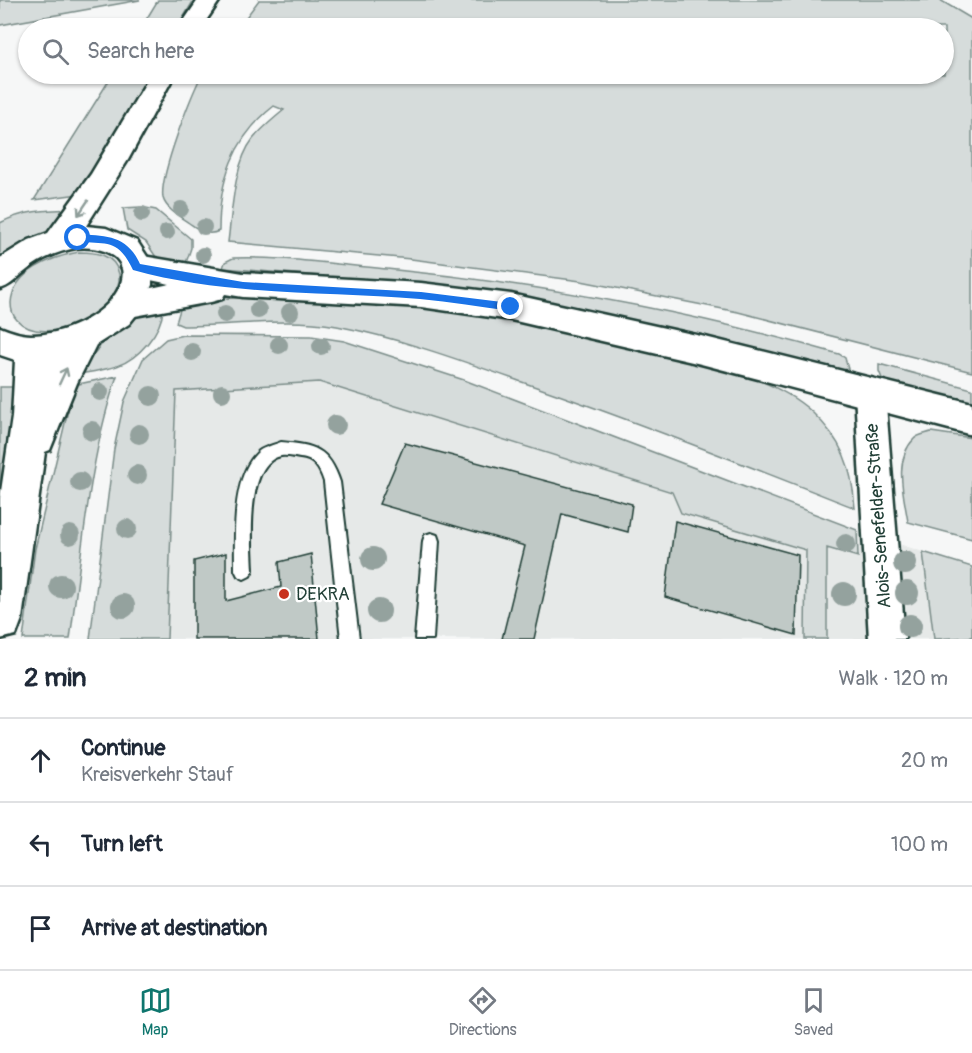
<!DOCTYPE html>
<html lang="en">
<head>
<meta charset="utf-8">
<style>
  :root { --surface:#fff; --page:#f2f2f3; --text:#1f2937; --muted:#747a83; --line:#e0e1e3; --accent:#0f766e }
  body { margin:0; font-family:Pangolin,sans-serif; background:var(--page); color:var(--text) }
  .stop { position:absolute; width:18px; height:18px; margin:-14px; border:4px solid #1a73e8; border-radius:50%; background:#fff }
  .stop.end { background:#1a73e8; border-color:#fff; box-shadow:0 2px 6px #0008 }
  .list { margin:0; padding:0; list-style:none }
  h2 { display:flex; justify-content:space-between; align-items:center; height:78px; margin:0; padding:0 24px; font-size:26px }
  h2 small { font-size:20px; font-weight:400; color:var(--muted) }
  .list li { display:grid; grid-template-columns:39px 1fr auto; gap:18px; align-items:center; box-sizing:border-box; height:84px; padding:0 24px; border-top:2px solid var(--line) }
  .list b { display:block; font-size:22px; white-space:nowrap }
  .list p { margin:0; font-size:20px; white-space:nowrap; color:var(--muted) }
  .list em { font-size:20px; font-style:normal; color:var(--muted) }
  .icon { flex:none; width:33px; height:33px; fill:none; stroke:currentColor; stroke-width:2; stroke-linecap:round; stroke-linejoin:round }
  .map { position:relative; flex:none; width:972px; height:639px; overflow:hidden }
  .search { position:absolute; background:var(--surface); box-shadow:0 2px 4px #0004; left:18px; right:18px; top:18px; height:66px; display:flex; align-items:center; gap:15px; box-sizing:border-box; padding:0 21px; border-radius:33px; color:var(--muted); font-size:22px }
  .sheet { height:330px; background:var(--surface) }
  nav { display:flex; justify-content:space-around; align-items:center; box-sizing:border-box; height:84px; border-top:2px solid var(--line); background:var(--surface); font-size:16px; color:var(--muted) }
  nav a { display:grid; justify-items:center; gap:3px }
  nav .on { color:var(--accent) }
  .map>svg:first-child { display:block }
</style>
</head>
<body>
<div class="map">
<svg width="972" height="639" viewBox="0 0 972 639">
  <rect width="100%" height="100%" fill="#f6f7f7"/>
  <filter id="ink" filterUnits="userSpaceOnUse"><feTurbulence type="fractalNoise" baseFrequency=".0167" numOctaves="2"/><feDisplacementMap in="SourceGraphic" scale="12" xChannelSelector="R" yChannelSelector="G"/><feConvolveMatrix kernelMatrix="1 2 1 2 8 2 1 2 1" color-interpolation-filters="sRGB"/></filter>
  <g filter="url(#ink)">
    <!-- built -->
    <path fill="#e6e9e8" d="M319,382L672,492L681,513L806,550V639H167L176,391Z
      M857,530L923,552L934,639H827V548L858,557Z"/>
    <!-- green -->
    <path fill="#d6dcdb" stroke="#7a8c88" stroke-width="1.5" d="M0,0H140L0,25Z
      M158,0H194L177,28H141Z
      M259,0H940L972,19V372L738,312L581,281L411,259L228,242C232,211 234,163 253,139C262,128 273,119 284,110L274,106C233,138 219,181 219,231C207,237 199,230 189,223C180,217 166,209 163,198C159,176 191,96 202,74H944V28H238Z
      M113,74H150L79,194L34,200Z
      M141,207L156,210L191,239V248L184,269L158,260L146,242L127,230L123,208Z
      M75,209L65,223L0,264V223C25,210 48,210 75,209Z
      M79,252C95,252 115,254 119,274C121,288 110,300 101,309C83,326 37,342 17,320C13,316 11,309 11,303C13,271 52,257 79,252Z
      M233,258C280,256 339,265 387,269C541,284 691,312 839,354L845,358L848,369L836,371L394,282L223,268L225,262Z
      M234,298C270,299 307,298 343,299C447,304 551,327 652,350C702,362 773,376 812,412C842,440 852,466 855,508C743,464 632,420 519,381C460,360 399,338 337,326C289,317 231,326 183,326L176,323L181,306L195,299Z
      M163,309C162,332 138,359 117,366C105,370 91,372 79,374C94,353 112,327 136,316C144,312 154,311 163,309Z
      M183,335L311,336L344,341L464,380L857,530L858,557L827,548V639H805L806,550L681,513L672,492L319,382L176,391L167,639H90L114,449L124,402L143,359L166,339Z
      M879,364L972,389V406L883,381L879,371Z
      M117,376C89,457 82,554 70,639H23L35,549L74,385Z
      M0,387H23L0,498Z
      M931,432L972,438V539L908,522C904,496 893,460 914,439C917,435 925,434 931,432Z
      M923,552L972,567V637L934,639Z"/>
    <!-- building -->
    <path fill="#c0c9c6" stroke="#1f3d34" stroke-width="1.5" d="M405,443L632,504L628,532L562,514L534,639H502L525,546L379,504Z
      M675,521L798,555L796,635L665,597Z
      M226,553V601L281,587L279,562L311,554L319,639H194V561Z"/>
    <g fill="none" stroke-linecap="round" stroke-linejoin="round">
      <defs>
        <path id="service" d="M281,442C314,445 329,448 340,482L359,639H341L324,482C320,469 314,459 300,458C294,457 287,455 281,456C245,463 252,543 253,570L250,576L244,579L238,576L235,570C235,537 231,475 259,451C264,447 274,445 281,442Z
          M431,533L437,535L439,541L433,639H415L423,541L425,535Z"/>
        <path id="minor" d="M870,380L880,384L885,393L905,639H869L855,393L860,384Z"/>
        <path id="tertiary" d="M137,255L243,273L421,283L511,294L701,336L972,403V435L701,364L511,320L421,307L243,297L225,294L222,299L211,302L124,318L113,314L108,305L113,296L170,284L126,275L121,267L126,259Z"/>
        <path id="secondary" d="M198,0H220L201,28H179Z
          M151,74H175L128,160L86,226L106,228L137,241L152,264V285L141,309L129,324L96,345L77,383L50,450L45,452L22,619L16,635L0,639V498L12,417L15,360L0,355V327C10,331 21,335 31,335C61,335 103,318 118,290C136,256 98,243 71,249C53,253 36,262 22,274C14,281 10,286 0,289V258L29,240L48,233L91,174Z"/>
      </defs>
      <!-- service casing -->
      <use href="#service" stroke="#1f3d34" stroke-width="4"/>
      <!-- minor casing -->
      <use href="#minor" stroke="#1f3d34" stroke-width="5"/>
      <!-- tertiary casing -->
      <use href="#tertiary" stroke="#1f3d34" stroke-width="5"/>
      <!-- secondary casing -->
      <use href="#secondary" stroke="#1f3d34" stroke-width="5"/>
      <!-- service -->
      <use href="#service" fill="#fff" fill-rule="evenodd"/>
      <!-- minor -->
      <use href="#minor" fill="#fff" fill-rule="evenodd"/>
      <!-- tertiary -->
      <use href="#tertiary" fill="#fff" fill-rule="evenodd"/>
      <!-- secondary -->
      <use href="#secondary" fill="#fff" fill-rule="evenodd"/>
    </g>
    <!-- trees -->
    <g fill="#94a29e">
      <circle cx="181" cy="209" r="8"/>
      <circle cx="142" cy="214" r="8"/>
      <circle cx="204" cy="227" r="8"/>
      <circle cx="167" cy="232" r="8"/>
      <circle cx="203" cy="255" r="8"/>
      <circle cx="258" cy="310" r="9"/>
      <circle cx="290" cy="312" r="9"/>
      <circle cx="225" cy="314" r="9"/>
      <circle cx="279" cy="345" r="9"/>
      <circle cx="321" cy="346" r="9"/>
      <circle cx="192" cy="352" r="9"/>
      <circle cx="100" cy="392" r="9"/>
      <circle cx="222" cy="393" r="9"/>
      <circle cx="151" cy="396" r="10"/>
      <circle cx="336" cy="425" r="10"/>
      <circle cx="92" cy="431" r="10"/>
      <circle cx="139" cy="434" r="10"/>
      <circle cx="137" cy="475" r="10"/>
      <circle cx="80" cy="482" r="10"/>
      <circle cx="127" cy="529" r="10"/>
      <circle cx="70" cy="535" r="10"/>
      <circle cx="846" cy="544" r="10"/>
      <circle cx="373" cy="559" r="12"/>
      <circle cx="905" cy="563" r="12"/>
      <circle cx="61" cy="586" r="12"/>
      <circle cx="907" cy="593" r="12"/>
      <circle cx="844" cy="594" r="12"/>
      <circle cx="123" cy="606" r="12"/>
      <circle cx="379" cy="611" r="12"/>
      <circle cx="910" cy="626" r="12"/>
    </g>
    <!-- one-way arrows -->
    <defs><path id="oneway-shaft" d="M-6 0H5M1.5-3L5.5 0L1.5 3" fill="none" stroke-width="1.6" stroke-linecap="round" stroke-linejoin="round" transform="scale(1.5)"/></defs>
    <g stroke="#8f9e9a">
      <use href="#oneway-shaft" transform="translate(83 208) rotate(124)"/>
      <use href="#oneway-shaft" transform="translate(63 376) rotate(-65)"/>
    </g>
  </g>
  <!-- route -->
  <path fill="#1a73e8" d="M78,234C106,236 127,235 140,264L243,282L421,292L511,303L516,307L511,311C481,307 451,302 420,299C325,291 226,296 133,270C116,235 106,247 74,240L73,238Z"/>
  <!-- markers -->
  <circle fill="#c8321e" stroke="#fff" stroke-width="2" cx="284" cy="594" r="6"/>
  <g text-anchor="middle" stroke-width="4.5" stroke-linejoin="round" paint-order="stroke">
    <!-- near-street labels -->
    <g font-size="18" fill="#1f3d34" stroke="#fff">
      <text transform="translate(878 516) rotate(-94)" y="6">Alois-Senefelder-Straße</text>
    </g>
    <!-- near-poi labels -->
    <g font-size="18" fill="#1f3d34" stroke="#fff" text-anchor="start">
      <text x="296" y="600">DEKRA</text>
    </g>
  </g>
</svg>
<div class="stop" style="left:78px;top:238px"></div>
<div class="stop end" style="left:511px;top:307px"></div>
<div class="search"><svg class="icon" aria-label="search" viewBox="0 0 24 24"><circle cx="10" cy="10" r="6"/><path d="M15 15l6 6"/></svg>Search here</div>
</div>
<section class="sheet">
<h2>2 min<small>Walk · 120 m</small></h2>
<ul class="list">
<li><svg class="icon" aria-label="ahead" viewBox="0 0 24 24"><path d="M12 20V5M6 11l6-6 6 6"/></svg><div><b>Continue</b><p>Kreisverkehr Stauf</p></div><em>20 m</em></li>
<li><svg class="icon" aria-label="left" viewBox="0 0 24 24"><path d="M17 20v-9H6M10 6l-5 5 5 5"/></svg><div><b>Turn left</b></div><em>100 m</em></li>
<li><svg class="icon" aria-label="arrive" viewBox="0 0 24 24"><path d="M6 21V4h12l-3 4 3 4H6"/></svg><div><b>Arrive at destination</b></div></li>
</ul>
</section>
<nav>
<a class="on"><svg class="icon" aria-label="map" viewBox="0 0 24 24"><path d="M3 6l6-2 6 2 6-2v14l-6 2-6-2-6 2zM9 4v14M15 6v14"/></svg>Map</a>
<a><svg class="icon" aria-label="directions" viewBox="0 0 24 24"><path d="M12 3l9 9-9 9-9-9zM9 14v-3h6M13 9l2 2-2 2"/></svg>Directions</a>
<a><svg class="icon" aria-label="saved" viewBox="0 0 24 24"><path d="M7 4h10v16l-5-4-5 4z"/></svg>Saved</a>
</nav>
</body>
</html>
